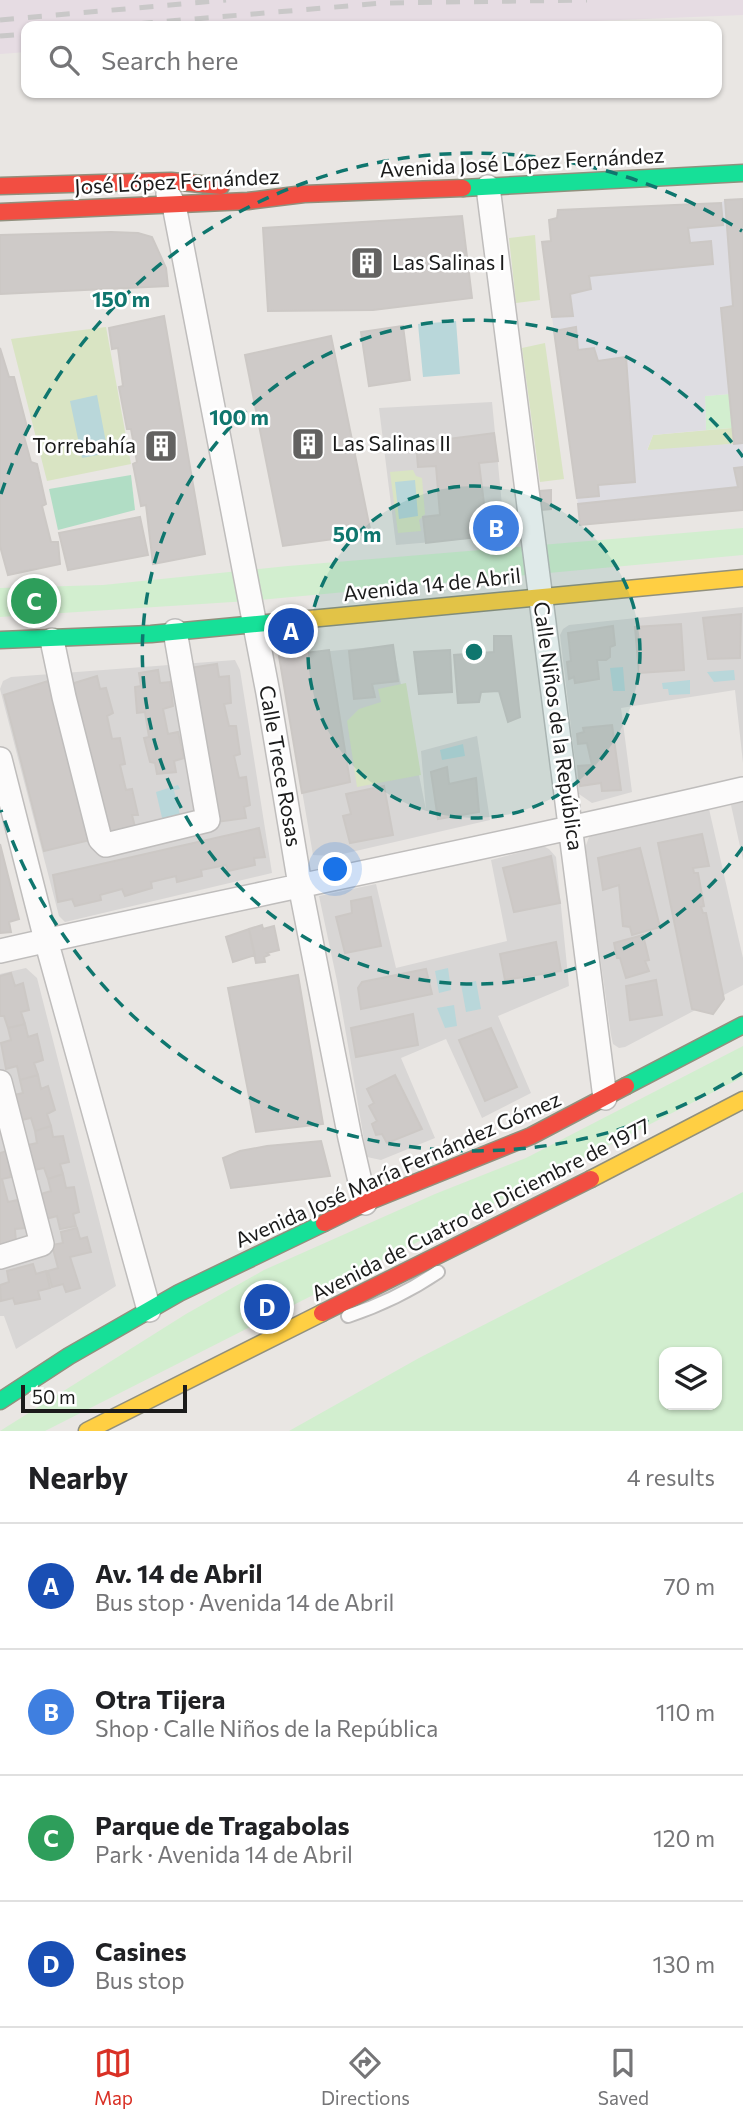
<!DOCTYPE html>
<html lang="en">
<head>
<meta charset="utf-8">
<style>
  :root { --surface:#fff; --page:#f2f2f2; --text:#202124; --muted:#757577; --line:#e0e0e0; --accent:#d93025 }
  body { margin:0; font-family:Commissioner,sans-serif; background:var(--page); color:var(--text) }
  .controls { position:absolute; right:21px; bottom:21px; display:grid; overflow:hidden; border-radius:14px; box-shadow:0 2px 5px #0004 }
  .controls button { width:63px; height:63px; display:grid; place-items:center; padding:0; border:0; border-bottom:2px solid var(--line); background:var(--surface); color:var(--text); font:35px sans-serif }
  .scale { position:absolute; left:21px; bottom:18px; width:166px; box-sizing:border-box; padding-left:7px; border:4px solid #1b1b1b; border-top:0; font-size:19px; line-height:24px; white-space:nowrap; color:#1b1b1b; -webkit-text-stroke:5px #fff; paint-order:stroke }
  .you { position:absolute; left:336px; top:870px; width:24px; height:24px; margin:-18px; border:5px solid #fff; border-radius:50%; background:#1a73e8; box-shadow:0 0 0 10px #1a73e833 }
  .badge { display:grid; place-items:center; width:46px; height:46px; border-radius:50%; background:var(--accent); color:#fff; font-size:23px; font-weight:700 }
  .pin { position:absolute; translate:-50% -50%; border:4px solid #fff; box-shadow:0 2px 7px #0006 }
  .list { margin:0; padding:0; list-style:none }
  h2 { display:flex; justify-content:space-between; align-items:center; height:91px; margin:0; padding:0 28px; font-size:30px }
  h2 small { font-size:23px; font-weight:400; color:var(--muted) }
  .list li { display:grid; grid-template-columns:46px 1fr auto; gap:21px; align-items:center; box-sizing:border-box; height:126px; padding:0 28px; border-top:2px solid var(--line) }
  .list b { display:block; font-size:26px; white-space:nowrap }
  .list p { margin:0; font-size:23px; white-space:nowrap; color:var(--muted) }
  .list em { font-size:23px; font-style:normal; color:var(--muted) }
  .icon { flex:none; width:38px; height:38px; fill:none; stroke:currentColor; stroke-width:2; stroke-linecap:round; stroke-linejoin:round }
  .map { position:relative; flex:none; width:743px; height:1431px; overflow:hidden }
  .search { position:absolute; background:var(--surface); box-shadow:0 2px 5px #0004; left:21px; right:21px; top:21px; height:77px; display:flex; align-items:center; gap:18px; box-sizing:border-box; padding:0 24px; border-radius:14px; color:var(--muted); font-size:26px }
  .sheet { height:595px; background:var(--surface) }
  nav { display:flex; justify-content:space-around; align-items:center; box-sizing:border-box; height:98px; border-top:2px solid var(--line); background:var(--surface); font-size:19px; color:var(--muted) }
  nav a { display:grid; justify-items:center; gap:4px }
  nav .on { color:var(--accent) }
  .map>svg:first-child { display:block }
</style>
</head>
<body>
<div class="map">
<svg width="743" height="1431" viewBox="0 0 743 1431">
  <rect width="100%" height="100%" fill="#e9e6e3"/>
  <!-- residential -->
  <path fill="#d8d6d5" d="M492,402L505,536L396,545L379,408Z
    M743,607V763L735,690L621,708L632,792L592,803L579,794L560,635L563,629L569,625Z
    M393,645L426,810L421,751L477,736L490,820L334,856L313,855L279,656Z
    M235,660L240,670L272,873L65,922L59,916L0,689L3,681L11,677Z
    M743,802V860L731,805Z
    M709,809L743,958V985L625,1047L619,1048L613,1044L611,1035L585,848L589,837L595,833Z
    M543,846L549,849L556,857L569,986L498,1016L531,1093L482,1118L446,1039L401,1058L435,1138L381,1160L367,1157L337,981L319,896L376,884L396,968L507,941L491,860Z
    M26,968L37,978L116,1286L16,1349L4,1316H0V974Z"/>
  <!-- industrial -->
  <path fill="#e6dce3" d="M0,0H743V15L473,26H26V52L0,54Z"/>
  <!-- grass -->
  <path fill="#d9e4c3" d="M535,235L540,300L516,303L509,238Z
    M106,327L131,464L47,481L11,339Z
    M545,343L564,479L540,482L522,348Z
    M732,428L734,444L647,451L653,435Z
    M413,470L416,476L422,478L425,514L419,520L421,531L398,533L390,472Z
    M406,683L421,775L357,787L347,721L359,709L381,702L378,689Z"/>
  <!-- park -->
  <path fill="#d2eecf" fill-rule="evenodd" d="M729,394L732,428L706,430L705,396Z
    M743,528V555L248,601L0,617V588L103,585L288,566Z
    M743,1046V1077L45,1431H0L186,1314L264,1270L435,1194L526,1158Z
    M743,1192V1431H289L419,1358ZM664,1352H717V1405H664Z"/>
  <!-- pitch -->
  <path fill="#b1ddc5" d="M131,475L135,510L58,530L49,489Z"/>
  <!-- plaza -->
  <path fill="#dedde2" d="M725,200L733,306L722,308L729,394L705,396L706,430L653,435L647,450L743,443V467L734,469L738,487L578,504L577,498L599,495L598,485L635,482L626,357L598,361L594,348L578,350L576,327L554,331L552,317L573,316L570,294L591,289L589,276L713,264L711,242L690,243L688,228L723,225L721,203Z"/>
  <!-- water -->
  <path fill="#b9d7da" d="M456,321L460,374L423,377L418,324Z
    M97,395L108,453L82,458L70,401Z
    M415,480L418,516L399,519L395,482Z
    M623,667L625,691H613L610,668Z
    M734,670L735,680L714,682L707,672Z
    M690,680V694L669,695L668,689H663L662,683Z
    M463,744L465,756L442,760L440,750Z
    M178,785L180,789L174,790L181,819L163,822L156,792Z
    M448,968L451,990L439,993L435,971Z
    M476,981L481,1009L466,1012L461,984Z
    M454,1005L457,1026L445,1028L437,1008Z"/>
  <!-- building -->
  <path fill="#cecac8" stroke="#ccc8c5" stroke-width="2" d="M743,199V443L734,444L721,308L733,306L725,200Z
    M721,203L723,225L688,228L690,243L711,241L713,264L589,276L591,289L570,294L573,316L552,317L542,242L551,241L549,220L557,218L558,210Z
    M462,216L472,298L373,310L268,311L263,228Z
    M111,232L138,233L152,237L166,268L168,286L0,294V235Z
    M164,316L205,554L153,564L146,505L141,506L133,464L137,462L131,429H127L119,387L123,386L118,348L112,349L109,328Z
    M403,326L410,380L369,386L361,332Z
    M576,327L578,350L594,348L598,361L626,357L635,482L598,485L599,496L577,498L554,331Z
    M331,336L371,534L283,546L245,355Z
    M0,348L9,377H14L28,431L23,433L31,462L37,464L46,504L42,506L51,542H58L60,564L8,575L0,546Z
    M494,433L498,461L479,463L485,512L500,509L503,534L426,543L423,517L440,515L436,466L418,467L416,443Z
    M743,467V510L580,525L578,504L738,487L734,468Z
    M551,490V509L541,510L540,491Z
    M140,517L148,555L68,570L59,533Z
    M741,614L740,658L708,659L703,618Z
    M681,624L684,670L639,673L635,627Z
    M613,626L615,645L610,647V657L606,660H597L599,679L575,683L574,677L569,679L567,662L571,661L568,633Z
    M494,636H511L520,717L508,722L499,691L481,692L479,702L458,703L454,655L494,652Z
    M393,645L398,681L372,684L375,697L354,699L349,651Z
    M329,650L350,782L302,793L279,656Z
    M450,650L452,692L419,694L414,652Z
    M217,664L219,677L229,676L231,703L224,704L229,726H236L240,754L234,756L239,778L246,777L250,805L244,807L246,818L217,822L189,668Z
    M158,670L160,683L170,682L173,706L163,709L168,734L178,732L184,758L174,761L176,772L157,774L155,763L150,762L144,738L149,737L145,712L137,713L135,687L141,686L139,673Z
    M97,676L100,689L106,688L113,713L107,716L112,739L120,738L125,764L120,765L126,790L132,789L138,815H132L135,827L107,832L71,684Z
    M48,681L90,840L44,851L4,695Z
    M612,725L621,790L602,791L601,783L580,786L578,766L592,765L587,743L578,744L577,734L584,732L583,728Z
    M447,767L449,784L476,778L479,812L438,819L431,772Z
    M384,786L393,835L350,843L343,816L351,814L346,794Z
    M259,828L265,857L254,858L255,865L228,871L226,865L201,870L202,876L177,882L176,876L151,882L152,888L125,896L122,889L100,895L101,900L75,906L72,899L58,902L53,875Z
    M702,834L709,866L693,868L694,873H698L704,906L701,907L703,913H706L724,999L713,1014L692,1009L658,843Z
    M0,844L19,919L9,922L11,932L0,933Z
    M640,848L660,927L632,935L630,927L623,926L619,885L603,890L598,858Z
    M551,856L560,903L514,912L503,868Z
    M371,897L381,946L345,953L336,917L352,913L351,901Z
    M262,925L263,929L274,926L279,950L267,953L269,955L264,957L265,962L256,963L249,929Z
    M249,929L255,955L233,962L226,937Z
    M643,935L649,960L645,961L649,971L626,978L620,958H617L614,943Z
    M556,942L561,971L505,980L500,954Z
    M426,969L432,994L361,1009L358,988L362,982Z
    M11,973L15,986L23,983L29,1010L21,1012L25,1024L8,1028L4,1016H0V976Z
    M298,975L323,1124L256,1132L228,988Z
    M656,980L662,1015L630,1020L626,986Z
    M413,1014L418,1045L356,1057L351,1028Z
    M25,1024L28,1037L37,1034L43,1060L34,1063L38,1075L20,1080L17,1066L6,1069L1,1043L11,1040L8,1028Z
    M491,1028L517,1087L485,1101L459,1040Z
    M38,1075L41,1089L48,1086L55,1110L47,1114L51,1126L35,1131L31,1118L21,1120L14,1095L23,1093L20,1080Z
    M395,1075L422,1129L387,1143L382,1134L376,1135L372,1124L377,1121L369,1106L374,1103L367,1089Z
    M51,1126L53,1137L63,1136L69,1162L60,1164L63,1174L48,1179L44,1168L34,1170L28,1145L37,1143L35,1131Z
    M321,1141L330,1176L231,1188L223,1158L240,1151L267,1146Z
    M7,1151L11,1177L2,1179L8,1202L18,1200L25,1228L15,1229L16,1243L0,1247V1153Z
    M63,1174L66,1188L74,1187L79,1212L73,1214L76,1226L60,1229L57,1216L46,1219L41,1194L51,1191L48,1179Z
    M77,1228L80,1239L87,1237L91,1252L70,1257L80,1288L66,1292L63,1284L52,1287L48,1271L58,1268L52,1245L63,1243L61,1232Z
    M33,1264L36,1274L46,1271L50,1288L38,1291L40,1299L15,1304L13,1298L1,1301L0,1285L9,1282L7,1271Z"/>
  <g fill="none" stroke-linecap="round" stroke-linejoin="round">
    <defs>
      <path id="lane" d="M348,1316C381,1305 410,1291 438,1272"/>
      <path id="street" d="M488,187L605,1098
        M168,194L174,205L268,693L300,885L350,1138L365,1203
        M52,640L64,697L100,839L106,845L208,820L175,631
        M0,759L46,940L149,1310
        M0,951C247,895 496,847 743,789
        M0,1082L42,1244L0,1257"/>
      <path id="fast" d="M463,188L743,173
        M0,640L151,634L288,621
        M626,1086L743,1025
        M0,1401L69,1356L179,1293L324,1223"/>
      <path id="slow" d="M288,621L743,578
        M591,1179L743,1100
        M87,1431L322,1313"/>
      <path id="jam" d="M0,186L171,181L221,186
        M0,212L248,201L304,194L463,188
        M324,1223L365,1203L531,1136L626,1086
        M322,1313L591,1179"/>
    </defs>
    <!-- lane casing -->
    <use href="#lane" stroke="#bfbdbc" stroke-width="16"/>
    <!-- street casing -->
    <use href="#street" stroke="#bfbdbc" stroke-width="26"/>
    <!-- fast casing -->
    <use href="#fast" stroke="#91907d" stroke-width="19"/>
    <!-- slow casing -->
    <use href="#slow" stroke="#91907d" stroke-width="19"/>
    <!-- jam casing -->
    <use href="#jam" stroke="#91907d" stroke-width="19"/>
    <!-- lane -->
    <use href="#lane" stroke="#fcfbfb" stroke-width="12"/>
    <!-- street -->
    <use href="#street" stroke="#fcfbfb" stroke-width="23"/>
    <!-- fast -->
    <use href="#fast" stroke="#16e098" stroke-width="16"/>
    <!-- slow -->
    <use href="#slow" stroke="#ffcf43" stroke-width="16"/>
    <!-- jam -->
    <use href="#jam" stroke="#f24e42" stroke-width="16"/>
    <!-- rail -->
    <path stroke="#c9c8c8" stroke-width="5" stroke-dasharray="14 14" stroke-linecap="butt" d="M0,20L226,0
      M111,26L383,3L587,0
      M0,36L26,34"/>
  </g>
  <!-- distance rings -->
  <circle cx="474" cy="652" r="166" fill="#0f766e" fill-opacity=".12"/>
  <g fill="none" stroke="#0f766e" stroke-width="3.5" stroke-dasharray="12 9">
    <circle cx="474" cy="652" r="166"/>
    <path d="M743 847A332 332 0 1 1 743 457"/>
    <path d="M742 1073A499 499 0 0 1 1 810M1 494A499 499 0 0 1 742 231"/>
  </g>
  <!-- icons -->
  <defs>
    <symbol id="building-square" viewBox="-11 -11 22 22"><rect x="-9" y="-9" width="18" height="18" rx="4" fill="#636261" stroke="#fff"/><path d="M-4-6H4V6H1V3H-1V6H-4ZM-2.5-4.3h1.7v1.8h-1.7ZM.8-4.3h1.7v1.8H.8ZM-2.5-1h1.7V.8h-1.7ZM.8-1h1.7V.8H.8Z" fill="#fff"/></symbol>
  </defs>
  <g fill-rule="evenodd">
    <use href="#building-square" x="348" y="244" width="38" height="38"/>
    <use href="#building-square" x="289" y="425" width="38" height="38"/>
    <use href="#building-square" x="142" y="427" width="38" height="38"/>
  </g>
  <g text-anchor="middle" stroke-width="5" stroke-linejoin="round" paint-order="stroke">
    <!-- street labels -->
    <g font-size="21" fill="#1b1b1b" stroke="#fff">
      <text transform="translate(522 163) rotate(-3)" y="7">Avenida José López Fernández</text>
      <text transform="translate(177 182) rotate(-3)" y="7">José López Fernández</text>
      <text transform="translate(432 585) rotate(-6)" y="7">Avenida 14 de Abril</text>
      <text transform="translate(558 726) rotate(82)" y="7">Calle Niños de la República</text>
      <text transform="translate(280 766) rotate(80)" y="7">Calle Trece Rosas</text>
      <text transform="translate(398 1170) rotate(-24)" y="7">Avenida José María Fernández Gómez</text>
      <text transform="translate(481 1210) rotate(-27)" y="7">Avenida de Cuatro de Diciembre de 1977</text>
    </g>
    <!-- poi labels -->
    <g font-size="21" fill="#1b1b1b" stroke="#fff" text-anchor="start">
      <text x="392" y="270">Las Salinas I</text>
      <text x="332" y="451">Las Salinas II</text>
      <text x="136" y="453" text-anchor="end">Torrebahía</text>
    </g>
  </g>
  <circle cx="474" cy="652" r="10" fill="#0f766e" stroke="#fff" stroke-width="3.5"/>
  <g font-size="21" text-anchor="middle" font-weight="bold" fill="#0f766e" stroke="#fff" stroke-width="5" stroke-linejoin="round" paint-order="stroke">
    <text x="121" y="307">150 m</text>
    <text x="239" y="425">100 m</text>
    <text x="357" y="542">50 m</text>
  </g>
</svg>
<div class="controls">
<button><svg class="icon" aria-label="layers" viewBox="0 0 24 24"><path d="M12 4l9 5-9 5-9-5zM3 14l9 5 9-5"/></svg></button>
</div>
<div class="scale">50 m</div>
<div class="you"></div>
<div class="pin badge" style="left:291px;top:631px;background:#1a4fb4">A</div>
<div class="pin badge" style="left:496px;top:528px;background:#3f7fe0">B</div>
<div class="pin badge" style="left:34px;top:601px;background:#2e9e5b">C</div>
<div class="pin badge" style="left:267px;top:1307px;background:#1a4fb4">D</div>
<div class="search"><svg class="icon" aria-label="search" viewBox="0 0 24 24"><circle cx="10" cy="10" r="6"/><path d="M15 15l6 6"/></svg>Search here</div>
</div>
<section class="sheet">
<h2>Nearby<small>4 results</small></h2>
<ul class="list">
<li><span class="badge" style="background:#1a4fb4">A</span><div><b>Av. 14 de Abril</b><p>Bus stop · Avenida 14 de Abril</p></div><em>70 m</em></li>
<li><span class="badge" style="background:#3f7fe0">B</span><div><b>Otra Tijera</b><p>Shop · Calle Niños de la República</p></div><em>110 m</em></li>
<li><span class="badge" style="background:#2e9e5b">C</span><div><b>Parque de Tragabolas</b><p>Park · Avenida 14 de Abril</p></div><em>120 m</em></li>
<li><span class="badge" style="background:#1a4fb4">D</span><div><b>Casines</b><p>Bus stop</p></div><em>130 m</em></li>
</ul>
</section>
<nav>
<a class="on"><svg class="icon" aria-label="map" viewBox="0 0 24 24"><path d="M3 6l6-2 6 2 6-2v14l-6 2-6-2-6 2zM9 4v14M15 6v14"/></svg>Map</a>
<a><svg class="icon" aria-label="directions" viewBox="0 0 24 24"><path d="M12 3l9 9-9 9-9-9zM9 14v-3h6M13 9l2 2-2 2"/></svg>Directions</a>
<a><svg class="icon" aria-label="saved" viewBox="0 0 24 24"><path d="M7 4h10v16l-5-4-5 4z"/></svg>Saved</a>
</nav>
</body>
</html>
